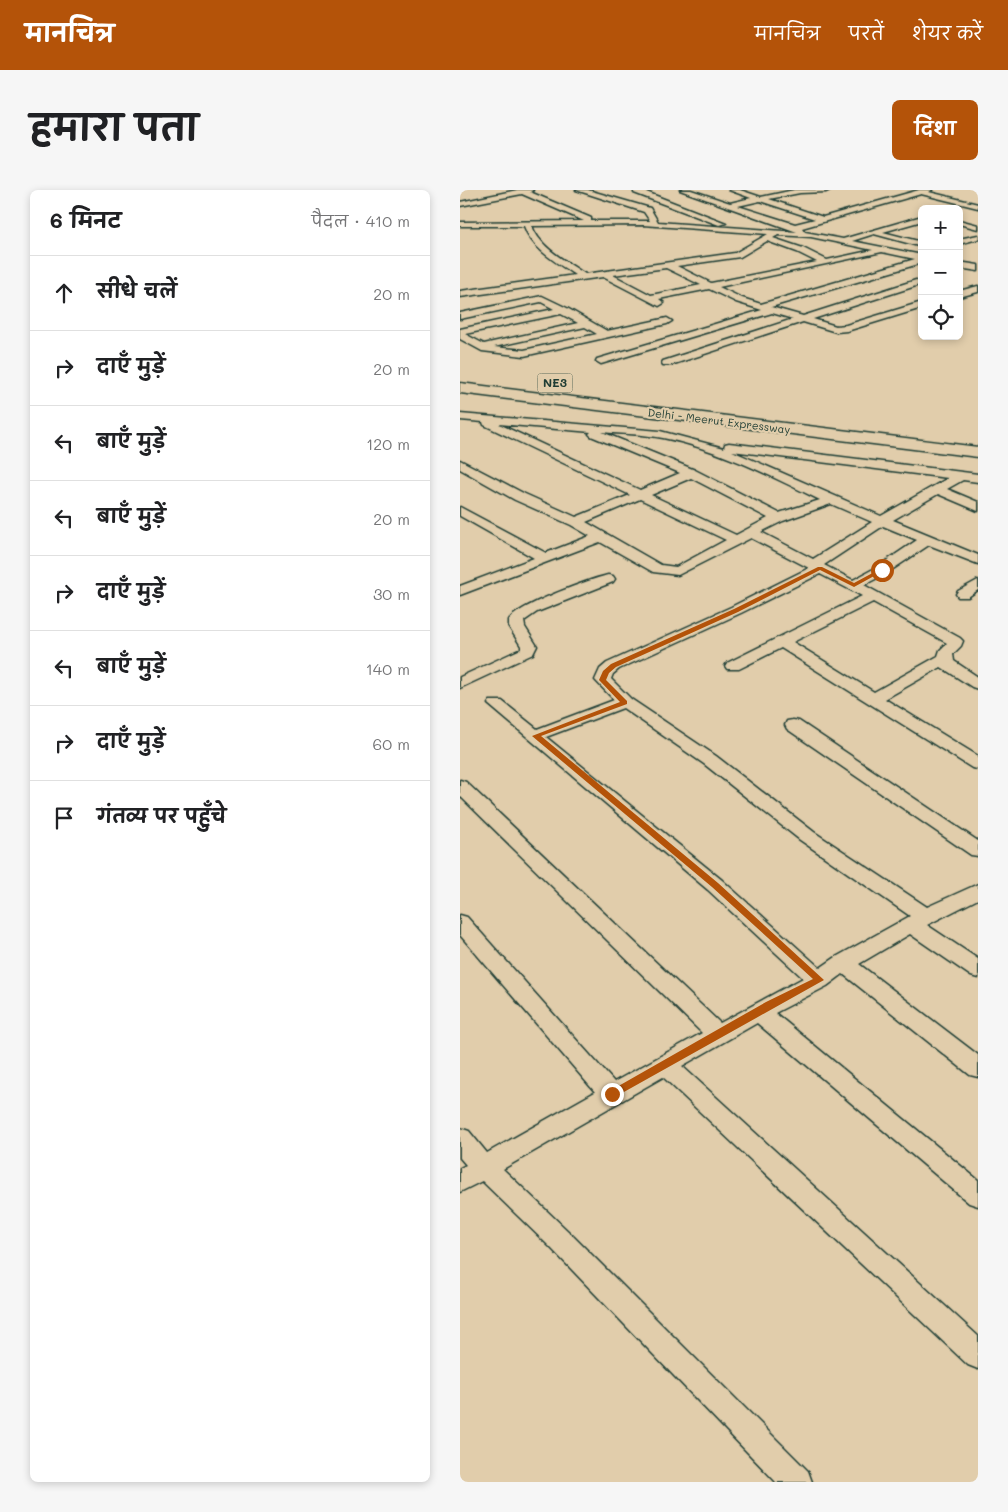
<!DOCTYPE html>
<html lang="hi">
<head>
<meta charset="utf-8">
<style>
  :root { --surface:#fff; --page:#f6f6f6; --text:#202124; --muted:#757577; --line:#e0e0e0; --accent:#b45309 }
  body { margin:0; font-family:Mali,"Playpen Sans Deva",sans-serif; background:var(--page); color:var(--text) }
  .controls { position:absolute; right:15px; top:15px; display:grid; overflow:hidden; border-radius:8px; box-shadow:0 2px 8px #0003 }
  .controls button { width:45px; height:45px; display:grid; place-items:center; padding:0; border:0; border-bottom:1px solid var(--line); background:var(--surface); color:var(--text); font:25px sans-serif }
  .stop { position:absolute; width:15px; height:15px; margin:-11px; border:4px solid #b45309; border-radius:50%; background:#fff }
  .stop.end { background:#b45309; border-color:#fff; box-shadow:0 1px 5px #0008 }
  .list { margin:0; padding:0; list-style:none }
  h2 { display:flex; justify-content:space-between; align-items:center; height:65px; margin:0; padding:0 20px; font-size:21px }
  h2 small { font-size:16px; font-weight:400; color:var(--muted) }
  .list li { display:grid; grid-template-columns:32px 1fr auto; gap:15px; align-items:center; box-sizing:border-box; height:75px; padding:0 20px; border-top:1px solid var(--line) }
  .list b { display:block; font-size:19px; white-space:nowrap }
  .list em { font-size:16px; font-style:normal; color:var(--muted) }
  .icon { flex:none; width:28px; height:28px; fill:none; stroke:currentColor; stroke-width:2; stroke-linecap:round; stroke-linejoin:round }
  .map { position:relative; flex:none; width:518px; height:1292px; overflow:hidden; border-radius:8px }
  header { display:flex; align-items:center; gap:30px; box-sizing:border-box; height:70px; padding:0 25px; background:var(--accent); color:#fff }
  header strong { font-size:24px }
  nav { display:flex; gap:28px; margin-inline-start:auto; font-size:18px }
  .intro { display:flex; align-items:center; justify-content:space-between; box-sizing:border-box; height:120px; padding:0 30px }
  h1 { margin:0; font-size:35px }
  .button { padding:12px 22px; border-radius:8px; background:var(--accent); color:#fff; font-size:18px; font-weight:700 }
  main { display:flex; gap:30px; padding:0 30px }
  aside { flex:1; background:var(--surface); border-radius:8px; box-shadow:0 2px 8px #0003 }
  .map>svg:first-child { display:block }
</style>
</head>
<body>
<header>
<strong>मानचित्र</strong>
<nav><a>मानचित्र</a><a>परतें</a><a>शेयर करें</a></nav>
</header>
<div class="intro"><h1>हमारा पता</h1><a class="button">दिशा</a></div>
<main>
<aside>
<h2>6 मिनट<small>पैदल · 410 m</small></h2>
<ul class="list">
<li><svg class="icon" aria-label="ahead" viewBox="0 0 24 24"><path d="M12 20V5M6 11l6-6 6 6"/></svg><div><b>सीधे चलें</b></div><em>20 m</em></li>
<li><svg class="icon" aria-label="right" viewBox="0 0 24 24"><path d="M7 20v-9h11M14 6l5 5-5 5"/></svg><div><b>दाएँ मुड़ें</b></div><em>20 m</em></li>
<li><svg class="icon" aria-label="left" viewBox="0 0 24 24"><path d="M17 20v-9H6M10 6l-5 5 5 5"/></svg><div><b>बाएँ मुड़ें</b></div><em>120 m</em></li>
<li><svg class="icon" aria-label="left" viewBox="0 0 24 24"><path d="M17 20v-9H6M10 6l-5 5 5 5"/></svg><div><b>बाएँ मुड़ें</b></div><em>20 m</em></li>
<li><svg class="icon" aria-label="right" viewBox="0 0 24 24"><path d="M7 20v-9h11M14 6l5 5-5 5"/></svg><div><b>दाएँ मुड़ें</b></div><em>30 m</em></li>
<li><svg class="icon" aria-label="left" viewBox="0 0 24 24"><path d="M17 20v-9H6M10 6l-5 5 5 5"/></svg><div><b>बाएँ मुड़ें</b></div><em>140 m</em></li>
<li><svg class="icon" aria-label="right" viewBox="0 0 24 24"><path d="M7 20v-9h11M14 6l5 5-5 5"/></svg><div><b>दाएँ मुड़ें</b></div><em>60 m</em></li>
<li><svg class="icon" aria-label="arrive" viewBox="0 0 24 24"><path d="M6 21V4h12l-3 4 3 4H6"/></svg><div><b>गंतव्य पर पहुँचे</b></div></li>
</ul>
</aside>
<div class="map">
<svg width="518" height="1292" viewBox="0 0 518 1292">
  <rect width="100%" height="100%" fill="#e1cdab"/>
  <filter id="ink" filterUnits="userSpaceOnUse"><feTurbulence type="fractalNoise" baseFrequency=".02" numOctaves="2"/><feDisplacementMap in="SourceGraphic" scale="10" xChannelSelector="R" yChannelSelector="G"/><feConvolveMatrix kernelMatrix="1 2 1 2 8 2 1 2 1" color-interpolation-filters="sRGB"/></filter>
  <g filter="url(#ink)">
    <g fill="none" stroke-linecap="round" stroke-linejoin="round">
      <defs>
        <path id="minor" d="M57,0H73L70,2L131,28V31H190L184,22L116,0H128L190,18L198,32L337,42L220,0H231L270,13L291,8L269,0H280L301,7L334,0H370L366,2L340,3L309,9L363,27L459,0H472L469,2L518,14V18L461,4L342,38L345,42L383,49L462,26V31L423,42L462,52V57L414,44L392,51L462,65V73L311,117L343,126L456,90L459,91V95L353,129L376,136L386,135L462,112V118L387,141L376,142L343,132L211,175H203L202,173L203,171L333,129L312,123L141,174L136,171L137,169L302,120L276,112L249,99L199,109L204,113L199,116L143,87L0,107V101L115,85C96,72 72,59 64,36H0V32L124,31L62,4L0,16V12ZM300,11L355,29L335,34L278,16ZM183,35L196,36L308,44L275,63L125,84C106,71 80,58 72,36ZM318,45L351,47L413,60L367,70L343,58L313,48ZM307,51L337,62L357,72L251,93L217,76L280,67ZM422,62L455,69L301,114L282,108L259,97ZM206,78L241,95L191,105L153,85Z
          M174,0H181L266,33L259,35L174,3Z
          M499,30L518,35V39L499,34Z
          M518,45V49L499,54V49Z
          M499,72L518,75V81L499,78Z
          M518,96V102L499,107V101Z
          M82,106L107,118L147,141L207,128L212,131L207,134L64,166L22,161L0,149V139L94,119L81,112L0,129V123ZM101,124L118,133L24,154L5,144ZM125,137L137,144L64,160L34,157Z
          M0,224L200,241L264,258L265,254L269,253L518,284V292L503,290L487,299L518,312V321L478,304L433,330L518,365V374L469,355L427,383L404,395L500,448L503,451L501,456L493,464L494,471L518,487V499L512,497L481,477L425,509L518,566V579L512,578L321,458L279,479H267L265,476L267,473L402,406L360,384L281,423L159,479L153,484L151,489L171,509L256,566L354,642L467,717L518,694V709L467,735L518,769V788L511,786L450,744L399,774L518,865V887L510,885L383,784L367,796L315,823L518,990V1016L509,1013L297,833L222,876L518,1146V1179L508,1175L203,887L43,979L108,1041L348,1281L352,1292H316L90,1057L22,991L0,1002V978L6,975L0,968V938L9,941L27,963L135,902L0,745V725L7,727L154,892L242,843L0,606V590L6,592L260,833L343,788L248,700L28,514L30,511H42L77,539L154,510L135,490L140,479L147,473L271,417L349,378L291,348L218,385L193,382L140,352L0,405V396L74,368L0,326V317L86,363L130,346L111,335L55,310L0,279V270L65,304L116,327L170,305L24,235L23,232L0,230ZM39,234L131,242L129,244L131,246L220,283L180,300ZM142,242C162,244 183,244 203,248C258,259 309,285 360,310L319,323L235,280ZM272,261L488,288L421,326ZM231,288L308,328L276,345L191,305ZM180,309L266,350L216,377L201,375L126,332ZM371,314L412,332L353,369L301,342L323,331ZM423,336L457,350L417,377L393,390L364,375ZM413,412L487,453L480,460L478,466L414,502L333,452ZM163,518L244,574L340,650L450,726L376,767L360,778L262,690L86,547Z
          M148,385L153,386L155,389L153,392L77,422L64,431L65,437L77,456L73,464L0,498V487L61,459V456L49,437V430C59,415 128,390 148,385Z
          M518,390V400L508,407H498L496,404L498,401Z
          M333,530L339,531L518,651V666L511,665L327,539L325,535L327,531Z"/>
        <path id="motorway" d="M0,193L518,257V267L0,203Z"/>
      </defs>
      <!-- minor casing -->
      <use href="#minor" stroke="#1f3d34" stroke-width="3"/>
      <!-- motorway casing -->
      <use href="#motorway" stroke="#1f3d34" stroke-width="3"/>
      <!-- minor -->
      <use href="#minor" fill="#e1cdab" fill-rule="evenodd"/>
      <!-- motorway -->
      <use href="#motorway" fill="#e1cdab" fill-rule="evenodd"/>
    </g>
  </g>
  <!-- route -->
  <path fill="#b45309" d="M358,377H362L394,393L420,379L425,380L394,397L360,380L278,422L156,477L149,483L146,490L167,511V514L81,546L258,693L364,790L155,907H148V902L306,812L353,789L252,697L72,546L160,512L139,490L143,481L151,474L274,419Z"/>
  <g text-anchor="middle" stroke-width="4.5" stroke-linejoin="round" paint-order="stroke">
    <!-- far-street labels -->
    <g font-size="11" fill="#1f3d34" stroke="#e1cdab">
      <text transform="translate(259 231) rotate(7)" y="4">Delhi - Meerut Expressway</text>
    </g>
    <!-- shield labels -->
    <rect fill="#e1cdab" stroke="#596858" stroke-width="1" x="77.5" y="183.5" width="35" height="19" rx="4"/>
    <g font-size="12" font-weight="bold" fill="#1f3d34">
      <text x="95" y="197">NE3</text>
    </g>
  </g>
</svg>
<div class="controls">
<button>+</button>
<button>−</button>
<button><svg class="icon" aria-label="locate" viewBox="0 0 24 24"><circle cx="12" cy="12" r="6"/><path d="M12 2v4M12 18v4M2 12h4M18 12h4"/></svg></button>
</div>
<div class="stop" style="left:422px;top:380px"></div>
<div class="stop end" style="left:152px;top:904px"></div>
</div>
</main>
</body>
</html>
